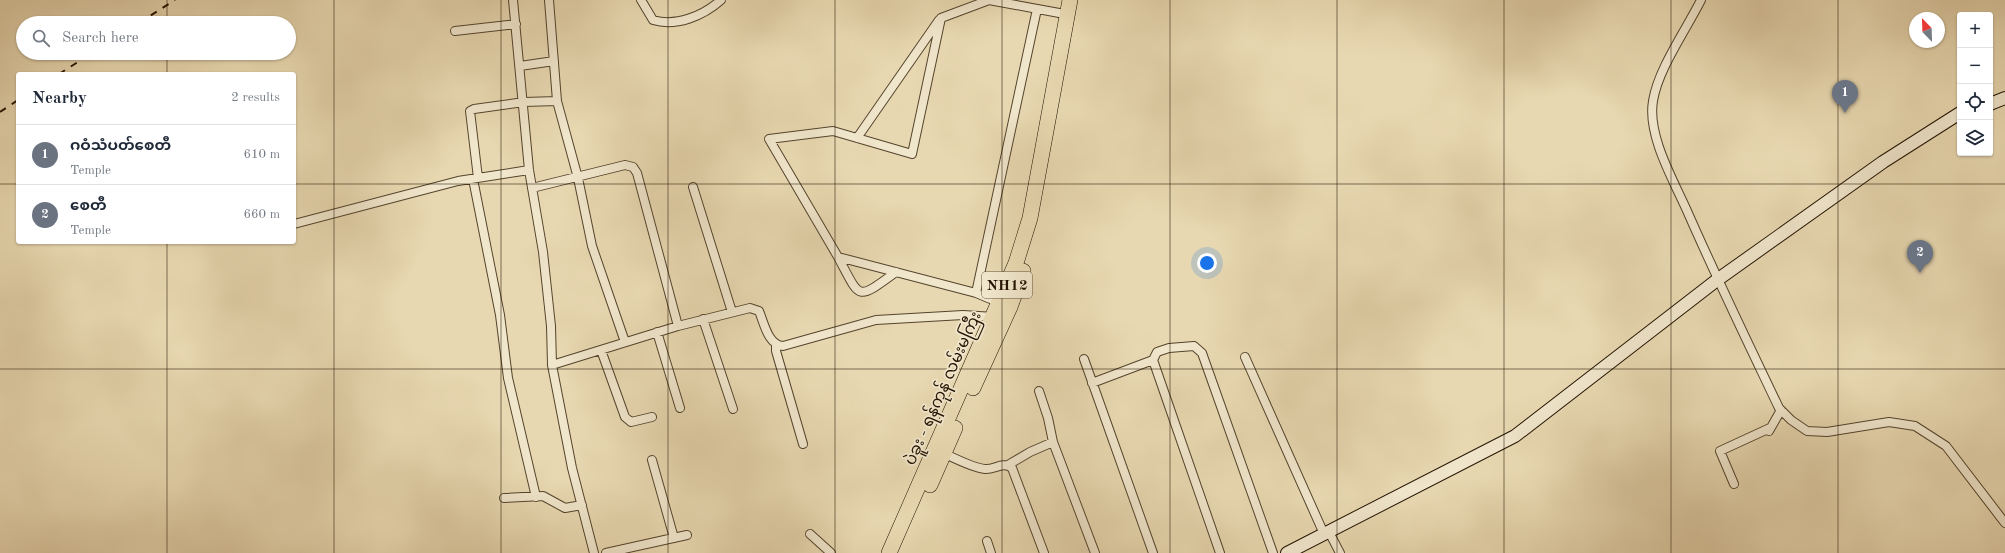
<!DOCTYPE html>
<html lang="en">
<head>
<meta charset="utf-8">
<style>
  :root { --surface:#fff; --page:#f6f6f7; --text:#1f2937; --muted:#747a83; --line:#e0e1e3; --accent:#d93025 }
  body { margin:0; font-family:"Old Standard TT","Noto Sans Myanmar",serif; background:var(--page); color:var(--text) }
  .controls { position:absolute; right:12px; top:12px; display:grid; overflow:hidden; border-radius:4px; box-shadow:0 1px 3px #0004 }
  .controls button { width:36px; height:36px; display:grid; place-items:center; padding:0; border:0; border-bottom:1px solid var(--line); background:var(--surface); color:var(--text); font:20px sans-serif }
  .compass { position:absolute; left:1909px; top:12px; width:36px; height:36px; border-radius:50%; background:var(--surface); box-shadow:0 1px 3px #0004; rotate:337deg }
  .you { position:absolute; left:1207px; top:263px; width:14px; height:14px; margin:-10px; border:3px solid #fff; border-radius:50%; background:#1a73e8; box-shadow:0 0 0 6px #1a73e833 }
  .badge { display:grid; place-items:center; width:26px; height:26px; border-radius:50%; background:var(--accent); color:#fff; font-size:13px; font-weight:700 }
  .pin { position:absolute; translate:-50% -33px; filter:drop-shadow(0 1px 2px #0008) }
  .pin::after { content:''; position:absolute; top:21px; width:14px; height:12px; background:inherit; clip-path:polygon(0 0,100% 0,50% 100%) }
  .list { margin:0; padding:0; list-style:none }
  h2 { display:flex; justify-content:space-between; align-items:center; height:52px; margin:0; padding:0 16px; font-size:17px }
  h2 small { font-size:13px; font-weight:400; color:var(--muted) }
  .list li { display:grid; grid-template-columns:26px 1fr auto; gap:12px; align-items:center; box-sizing:border-box; height:60px; padding:0 16px; border-top:1px solid var(--line) }
  .list b { display:block; font-size:15px; white-space:nowrap }
  .list p { margin:0; font-size:13px; white-space:nowrap; color:var(--muted) }
  .list em { font-size:13px; font-style:normal; color:var(--muted) }
  .icon { flex:none; width:22px; height:22px; fill:none; stroke:currentColor; stroke-width:2; stroke-linecap:round; stroke-linejoin:round }
  .map { position:relative; flex:none; width:2005px; height:553px; overflow:hidden }
  .search { position:absolute; background:var(--surface); box-shadow:0 1px 3px #0004; left:16px; top:16px; width:280px; height:44px; display:flex; align-items:center; gap:10px; box-sizing:border-box; padding:0 14px; border-radius:22px; color:var(--muted); font-size:15px }
  .panel { position:absolute; background:var(--surface); box-shadow:0 1px 3px #0004; left:16px; top:72px; width:280px; height:172px; border-radius:4px }
  .map>svg:first-child { display:block }
</style>
</head>
<body>
<div class="map">
<svg width="2005" height="553" viewBox="0 0 2005 553">
  <rect width="100%" height="100%" fill="#e8d8b1"/>
  <filter id="stains"><feTurbulence type="fractalNoise" baseFrequency=".005" numOctaves="4"/><feColorMatrix values="0 0 0 0 .2 0 0 0 0 .09 0 0 0 0 .02 0 0 0 .5 -.17"/></filter>
  <radialGradient id="worn" r=".72"><stop offset=".6" stop-color="#630" stop-opacity="0"/><stop offset="1" stop-color="#630" stop-opacity=".3"/></radialGradient>
  <g fill="none" stroke-linecap="round" stroke-linejoin="round">
    <defs>
      <path id="street" d="M513,0L529,170L543,252L551,326L552,365L572,468L594,553
        M549,0L557,101L578,178L592,246L625,342
        M641,0L653,20C676,27 703,16 721,0
        M1701,0C1686,30 1658,69 1653,101C1647,136 1674,181 1688,213C1717,279 1748,343 1779,408L1791,420L1807,431L1827,432L1889,422L1915,426L1946,446L2005,523
        M455,31L516,24
        M520,66L554,61
        M857,138L939,20
        M478,178L470,111L474,109L524,102L557,101
        M473,179L500,315L508,378L536,497
        M693,187L732,312
        M532,188L625,165L633,167L637,173L678,326
        M294,224L458,181L529,170
        M838,257C861,300 856,301 896,272
        M976,293L1037,9
        M1000,303L976,293L838,257L769,139L833,131L912,154L941,18L989,0L1070,15
        M703,319L733,409
        M657,332L680,408
        M776,345V351L803,444
        M601,350L625,417L631,422L652,417
        M1245,357L1324,534
        M1084,359L1153,553
        M552,365L678,326L750,308L759,311C764,323 768,345 783,346L876,320L963,315L994,317
        M1092,383L1153,360
        M1039,391L1048,418L1053,442L1095,553
        M1769,431L1781,410
        M941,452C952,457 973,468 985,469C994,470 1003,461 1012,468L1044,553
        M652,460L674,538
        M1008,465L1030,452L1053,442
        M1734,484L1720,451L1770,428
        M504,498L543,496L565,508L582,505
        M1329,532L1340,553
        M810,534L831,553
        M987,541L991,553
        M606,553L687,535
        M1220,553L1153,360L1157,352L1169,348L1194,346L1202,353L1273,553"/>
      <path id="secondary" d="M1990,104L2005,98
        M1287,553L1515,436L1717,280L1883,162L1960,113"/>
      <path id="highway" d="M973,388L1010,307L1023,271
        M930,485L955,428
        M889,553L1016,263L1030,218L1070,0"/>
    </defs>
    <!-- street casing -->
    <use href="#street" stroke="#54442c" stroke-width="10"/>
    <!-- secondary casing -->
    <use href="#secondary" stroke="#231300" stroke-width="14"/>
    <!-- highway casing -->
    <use href="#highway" stroke="#231300" stroke-width="16"/>
    <!-- street -->
    <use href="#street" stroke="#f0e6cc" stroke-width="8"/>
    <!-- secondary -->
    <use href="#secondary" stroke="#f0e6cc" stroke-width="12"/>
    <!-- highway -->
    <use href="#highway" stroke="#e8d8b1" stroke-width="15"/>
    <!-- rail -->
    <path stroke="#231300" stroke-width="2" stroke-dasharray="7 7" stroke-linecap="butt" d="M139,23L175,0
      M59,74L92,53
      M0,112L18,100"/>
  </g>
  <!-- grid -->
  <path fill="none" stroke="#231300" stroke-width="1" stroke-opacity="0.55" d="M167,0V23M334,0V553M501,0V553M668,0V553M835,0V553M1002,0V553M1170,0V553M1337,0V553M1504,0V553M1671,0V553M1838,0V553M167,53V74M0,184H18M294,184H2005M167,242V553M0,369H2005"/>
  <g text-anchor="middle" stroke-width="3.5" stroke-linejoin="round" paint-order="stroke">
    <!-- shield labels -->
    <rect fill="#f0e6cc" stroke="#60523d" stroke-width="1" x="982" y="272" width="50" height="26" rx="3"/>
    <g font-size="15" font-weight="bold" fill="#231300">
      <text x="1007" y="290">NH12</text>
    </g>
    <!-- street labels -->
    <g font-size="16" fill="#231300" stroke="#f0e6cc">
      <text transform="translate(942 388) rotate(-66)" y="6">ပဲခူး - ရန်ကုန် လမ်းမကြီး</text>
    </g>
  </g>
  <rect width="100%" height="100%" filter="url(#stains)"/>
  <rect width="100%" height="100%" fill="url(#worn)"/>
</svg>
<div class="controls">
<button>+</button>
<button>−</button>
<button><svg class="icon" aria-label="locate" viewBox="0 0 24 24"><circle cx="12" cy="12" r="6"/><path d="M12 2v4M12 18v4M2 12h4M18 12h4"/></svg></button>
<button><svg class="icon" aria-label="layers" viewBox="0 0 24 24"><path d="M12 4l9 5-9 5-9-5zM3 14l9 5 9-5"/></svg></button>
</div>
<svg class="compass" viewBox="-18 -18 36 36"><path d="M0-13l5 13h-10z" fill="#e53935"/><path d="M0 13l5-13h-10z" fill="#747a83"/></svg>
<div class="you"></div>
<div class="pin badge" style="left:1845px;top:113px;background:#6b7280">1</div>
<div class="pin badge" style="left:1920px;top:273px;background:#6b7280">2</div>
<div class="search"><svg class="icon" aria-label="search" viewBox="0 0 24 24"><circle cx="10" cy="10" r="6"/><path d="M15 15l6 6"/></svg>Search here</div>
<section class="panel">
<h2>Nearby<small>2 results</small></h2>
<ul class="list">
<li><span class="badge" style="background:#6b7280">1</span><div><b>ဂဝံသံပတ်စေတီ</b><p>Temple</p></div><em>610 m</em></li>
<li><span class="badge" style="background:#6b7280">2</span><div><b>စေတီ</b><p>Temple</p></div><em>660 m</em></li>
</ul>
</section>
</div>
</body>
</html>
